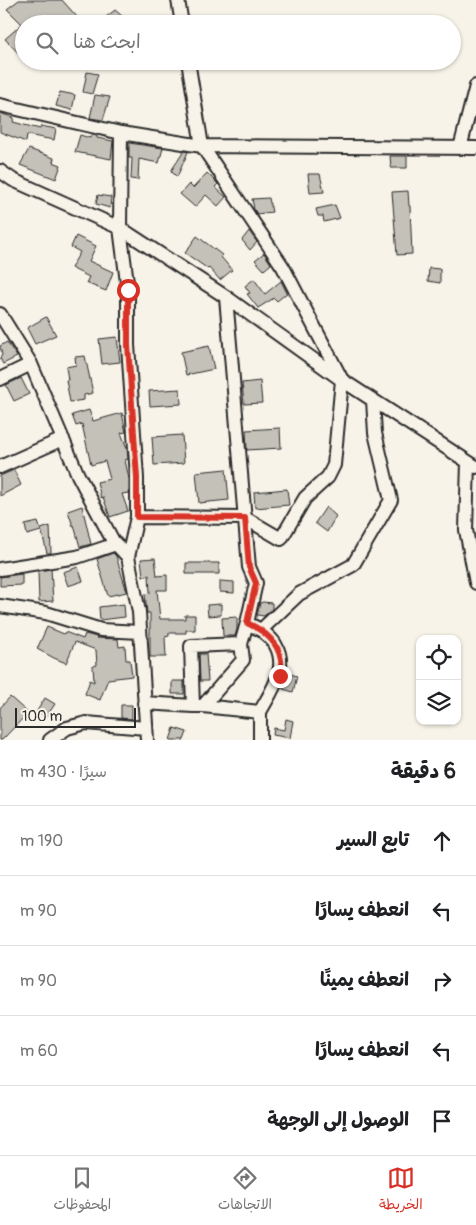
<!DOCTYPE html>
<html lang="ar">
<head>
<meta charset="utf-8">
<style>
  :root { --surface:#fff; --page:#f6f6f6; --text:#202124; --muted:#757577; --line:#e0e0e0; --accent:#d93025 }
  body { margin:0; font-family:Pangolin,"Playpen Sans Arabic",sans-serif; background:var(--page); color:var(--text); direction:rtl }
  .controls { position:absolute; right:15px; bottom:15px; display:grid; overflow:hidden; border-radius:10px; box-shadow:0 1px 4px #0004 }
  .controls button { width:45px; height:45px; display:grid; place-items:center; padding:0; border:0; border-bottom:1px solid var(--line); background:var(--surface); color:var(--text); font:25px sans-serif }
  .scale { position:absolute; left:15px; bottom:12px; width:121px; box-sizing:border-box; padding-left:5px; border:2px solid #2b2b2b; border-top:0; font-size:14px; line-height:18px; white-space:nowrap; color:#2b2b2b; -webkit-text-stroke:4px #f7f3e8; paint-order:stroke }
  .stop { position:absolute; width:15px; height:15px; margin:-11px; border:4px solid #d93025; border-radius:50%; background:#fff }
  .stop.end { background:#d93025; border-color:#fff; box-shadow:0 1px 5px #0008 }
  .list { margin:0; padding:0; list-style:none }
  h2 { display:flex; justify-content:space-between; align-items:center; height:65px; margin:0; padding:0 20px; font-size:21px }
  h2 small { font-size:16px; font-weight:400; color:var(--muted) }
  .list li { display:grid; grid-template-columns:32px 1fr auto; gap:15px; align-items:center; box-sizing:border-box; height:70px; padding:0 20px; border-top:1px solid var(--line) }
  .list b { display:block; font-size:19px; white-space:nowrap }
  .list em { font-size:16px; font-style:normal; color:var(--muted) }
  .icon { flex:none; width:28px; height:28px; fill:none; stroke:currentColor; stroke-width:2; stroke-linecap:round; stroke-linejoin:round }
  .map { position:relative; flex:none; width:476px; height:740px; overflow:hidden; direction:ltr }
  .search { position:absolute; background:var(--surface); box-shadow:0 1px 4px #0004; left:15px; right:15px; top:15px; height:55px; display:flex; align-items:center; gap:12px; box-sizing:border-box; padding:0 18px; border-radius:28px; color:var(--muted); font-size:19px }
  .sheet { height:415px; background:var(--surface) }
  nav { display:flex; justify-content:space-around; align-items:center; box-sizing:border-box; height:70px; border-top:1px solid var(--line); background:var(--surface); font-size:14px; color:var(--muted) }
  nav a { display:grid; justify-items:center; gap:2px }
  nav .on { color:var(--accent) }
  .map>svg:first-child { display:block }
</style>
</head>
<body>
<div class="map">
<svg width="476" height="740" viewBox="0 0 476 740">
  <rect width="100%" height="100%" fill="#f7f3e8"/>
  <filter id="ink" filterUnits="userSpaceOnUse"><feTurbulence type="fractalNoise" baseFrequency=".02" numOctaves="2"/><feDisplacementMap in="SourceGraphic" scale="10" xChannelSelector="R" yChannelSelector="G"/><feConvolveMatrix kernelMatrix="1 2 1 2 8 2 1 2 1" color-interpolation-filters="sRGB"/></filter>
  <g filter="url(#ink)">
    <!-- building -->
    <path fill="#c4c1b9" stroke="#2b2b2b" d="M19,0H62L78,18L69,24H24V59L5,39L22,24L7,9Z
      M115,10L122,16L112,24H97Z
      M87,72L98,74L92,94L83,92Z
      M60,92L75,95L72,110L56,106Z
      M95,95L110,97L103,120L90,118Z
      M0,113L14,118L13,122L40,129L41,126L56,129L54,140L27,135L26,142L0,132Z
      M80,135L90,138L92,135L97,136V138L113,141L111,159L75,152Z
      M129,143L163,148L159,163L139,159L138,180L131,179L132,158H129Z
      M29,149L54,158L53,162L61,165L56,179L20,165Z
      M184,151L188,152L177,177L171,171Z
      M390,156H407V168H391Z
      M207,173L218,184L215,187L226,197L218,206L206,195L195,207L180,194L189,184L193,188Z
      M308,174H320L324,192L310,193Z
      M408,191L409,206H410L412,254L397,255L392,192Z
      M98,195L111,197L110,208L96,204Z
      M269,198L272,212L257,214L254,209L252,199Z
      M335,205L340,218L324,222L323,216H318L316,209Z
      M249,231L257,242L250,250L242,240Z
      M76,236L96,246L89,261L113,272L106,291L86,283L89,277L71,268L80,252L71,247Z
      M197,236L222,255L221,257L232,270L220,280L209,268L208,269L185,253Z
      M264,253L271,264L264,270L255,260Z
      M429,268L440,269V283L428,281Z
      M254,279L265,294L281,281L287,293L277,301L274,298L258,308L247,294L250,293L245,286Z
      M46,317L56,335L35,344L27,328Z
      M117,337L120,362L102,364L99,339Z
      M7,342L17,357L3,364L0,358L2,355L0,346Z
      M209,346L214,369L186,375L181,352Z
      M85,356L93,393L84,395V400L70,402L66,380H68L66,367L76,365L75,357Z
      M21,378L29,394L14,401L6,385Z
      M260,381L262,403L244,404L242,383Z
      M180,389L181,404L150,406L149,391Z
      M89,410L93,421L122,413L125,428L126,432L121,433L127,448L128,459L125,460L129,479V493L122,494L128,511L110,517L103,497L101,498L97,482L110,479L105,461L91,465L82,424L76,426L72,415Z
      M280,428L281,448L247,450L246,430Z
      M182,435L184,463L154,465L152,437Z
      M226,469L229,500L199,503L196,472Z
      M14,470L21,485L0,496V476Z
      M287,489L289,505L255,508L254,492Z
      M82,506L91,544L80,547L74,525L73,526L68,511Z
      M326,507L336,516L327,532L315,523Z
      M38,522L41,531L27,535L25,525Z
      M50,526L51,553H47L41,529Z
      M113,553L116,556L127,592L108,596L97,559Z
      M155,558L157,576L167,575V590H157L160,619H185V615H195V630H186V633H169V636L165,637L166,657H150V613H147L145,594L150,593L149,575L143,576L141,559Z
      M186,563H219V574H186Z
      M78,567L83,581L68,586L63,572Z
      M51,569L53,601L39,602L38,571Z
      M22,574V585L0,586V577Z
      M220,581L234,582V593L220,592Z
      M263,602L272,603V609L264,616L257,615L260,603Z
      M124,604L125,617L100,620L99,607Z
      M221,604V615L208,616L207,605Z
      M237,617V629L235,636H223L222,618Z
      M47,627L64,634L65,632L83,639L85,634L97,637L96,638L118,639L119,647L125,646L126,660H130L132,676L108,679L100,700L85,694L90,680L94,682L93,666L97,665L96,650L75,642L66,663L54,658L37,649Z
      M199,654H206L208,681H200Z
      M287,673L297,676L293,692L283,689Z
      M172,681H184V694H172Z
      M10,697L28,713L2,740H0V708Z
      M45,698L55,704L46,717L37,711Z
      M121,705H132V719L121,718Z
      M286,719L293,721L290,738L273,735L274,728L284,730Z
      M174,728L187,732L184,740H170Z"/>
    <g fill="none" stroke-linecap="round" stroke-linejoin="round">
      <defs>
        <path id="minor" d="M178,0L182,24
          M0,105L121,133L202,146L476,148
          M121,133L120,228L128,290V345L137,478V517L128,557
          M460,148L476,86
          M0,171L13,180L120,228L226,297L342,380L476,467
          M226,297L249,567L256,583L247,623L261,630L299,594L353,565L391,500L375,433L373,400
          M0,314L31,364L78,475L113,541L128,557L139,612L147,740
          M0,379L31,364
          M468,462L466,530L476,583
          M0,467L63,439
          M137,517L245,518L281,539L305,498L328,477L334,465L342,380L283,267L202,146L188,61
          M0,569L77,557L116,544
          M0,606L46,613L101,630L140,632
          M241,644L243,660L203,706H193L191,646L241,644L247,623
          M144,703L193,706
          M203,706L260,712C272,690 289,668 275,644C272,639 266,634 261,630
          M50,740L67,728L86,723L146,728
          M260,740V712"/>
      </defs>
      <!-- minor casing -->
      <use href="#minor" stroke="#2b2b2b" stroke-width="16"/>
      <!-- minor -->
      <use href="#minor" stroke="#f7f3e8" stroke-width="12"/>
    </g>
  </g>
  <g fill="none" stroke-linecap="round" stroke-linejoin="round" filter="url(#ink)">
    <!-- route -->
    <path stroke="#d93025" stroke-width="6" d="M128,290V345L137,478V517L245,518L249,567L256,583L247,623C263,630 278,641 281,660C282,665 280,671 280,676"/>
  </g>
</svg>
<div class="controls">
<button><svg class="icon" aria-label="locate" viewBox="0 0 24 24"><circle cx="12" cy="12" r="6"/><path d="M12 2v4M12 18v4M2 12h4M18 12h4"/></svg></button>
<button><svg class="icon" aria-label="layers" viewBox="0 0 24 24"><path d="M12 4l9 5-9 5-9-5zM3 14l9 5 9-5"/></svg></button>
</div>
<div class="scale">100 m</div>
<div class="stop" style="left:128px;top:290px"></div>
<div class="stop end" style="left:280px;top:676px"></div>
<div class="search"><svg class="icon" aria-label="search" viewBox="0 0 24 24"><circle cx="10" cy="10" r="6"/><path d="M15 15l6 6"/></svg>ابحث هنا</div>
</div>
<section class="sheet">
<h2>6 دقيقة<small>سيرًا · 430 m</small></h2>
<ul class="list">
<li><svg class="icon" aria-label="ahead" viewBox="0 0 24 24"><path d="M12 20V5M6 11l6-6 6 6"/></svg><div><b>تابع السير</b></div><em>190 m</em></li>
<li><svg class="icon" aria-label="left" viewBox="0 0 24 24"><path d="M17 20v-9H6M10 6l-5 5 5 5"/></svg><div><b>انعطف يسارًا</b></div><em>90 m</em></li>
<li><svg class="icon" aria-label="right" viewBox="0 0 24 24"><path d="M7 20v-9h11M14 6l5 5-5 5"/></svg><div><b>انعطف يمينًا</b></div><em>90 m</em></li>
<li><svg class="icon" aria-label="left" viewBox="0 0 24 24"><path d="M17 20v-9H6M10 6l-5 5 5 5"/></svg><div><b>انعطف يسارًا</b></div><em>60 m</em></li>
<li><svg class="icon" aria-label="arrive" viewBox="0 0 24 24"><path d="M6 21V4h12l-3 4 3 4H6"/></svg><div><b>الوصول إلى الوجهة</b></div></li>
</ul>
</section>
<nav>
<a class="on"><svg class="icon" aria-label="map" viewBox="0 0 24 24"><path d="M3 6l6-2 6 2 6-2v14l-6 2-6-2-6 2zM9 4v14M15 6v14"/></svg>الخريطة</a>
<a><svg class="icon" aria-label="directions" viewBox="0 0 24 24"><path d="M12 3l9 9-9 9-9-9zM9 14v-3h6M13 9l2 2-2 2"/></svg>الاتجاهات</a>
<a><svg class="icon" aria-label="saved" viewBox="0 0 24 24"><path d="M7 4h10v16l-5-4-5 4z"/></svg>المحفوظات</a>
</nav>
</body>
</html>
